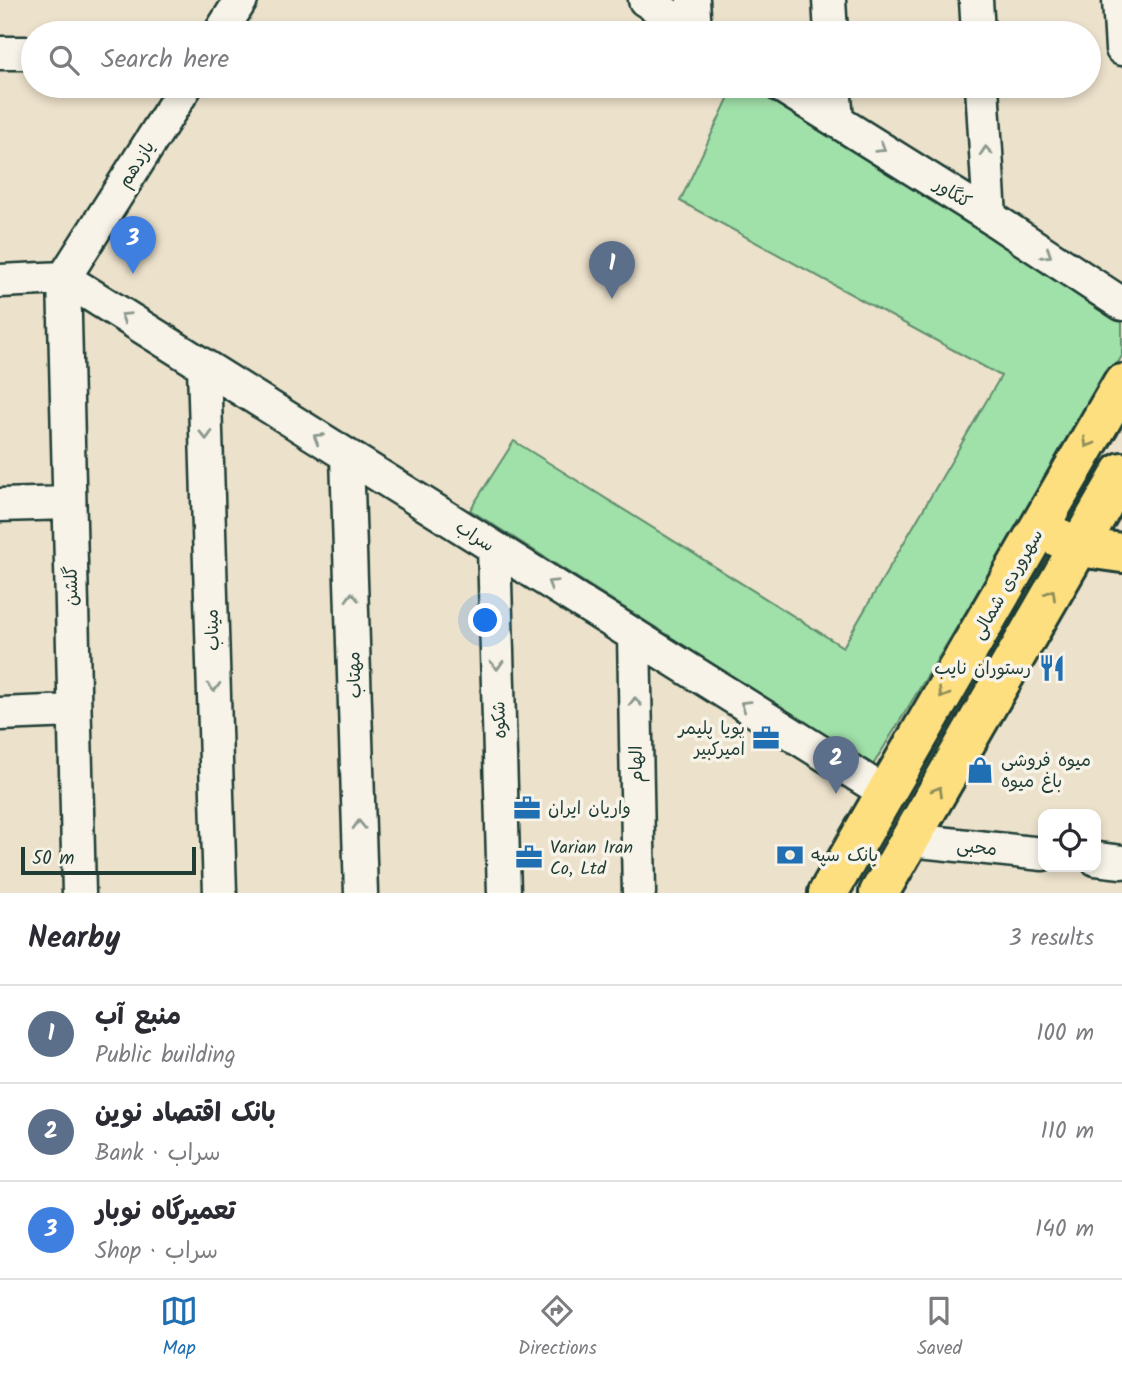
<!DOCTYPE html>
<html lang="en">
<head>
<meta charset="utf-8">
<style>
  :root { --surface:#fff; --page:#f2f2f3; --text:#2b2b33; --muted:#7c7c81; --line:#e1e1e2; --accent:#1f6fb2 }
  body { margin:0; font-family:Kalam,"Playpen Sans Arabic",sans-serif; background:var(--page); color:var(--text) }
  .controls { position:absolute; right:21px; bottom:21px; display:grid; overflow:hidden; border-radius:14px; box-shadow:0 4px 10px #0003 }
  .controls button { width:63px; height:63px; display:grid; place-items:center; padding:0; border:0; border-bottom:2px solid var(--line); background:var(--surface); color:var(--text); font:35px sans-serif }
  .scale { position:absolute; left:21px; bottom:18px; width:175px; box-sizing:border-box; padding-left:7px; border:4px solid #1f3d34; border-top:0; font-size:19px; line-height:24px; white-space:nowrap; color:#1f3d34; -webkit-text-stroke:5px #f7f3e8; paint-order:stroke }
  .you { position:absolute; left:486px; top:621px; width:24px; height:24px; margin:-18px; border:5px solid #fff; border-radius:50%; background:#1a73e8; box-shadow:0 0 0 10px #1a73e833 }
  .badge { display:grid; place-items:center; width:46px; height:46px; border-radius:50%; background:var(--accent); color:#fff; font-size:23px; font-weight:700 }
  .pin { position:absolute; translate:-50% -58px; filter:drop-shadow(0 2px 4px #0008) }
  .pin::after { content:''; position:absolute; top:37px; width:24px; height:21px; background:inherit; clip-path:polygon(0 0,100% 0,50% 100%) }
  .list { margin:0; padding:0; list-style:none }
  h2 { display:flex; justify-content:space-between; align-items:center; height:91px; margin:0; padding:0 28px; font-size:30px }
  h2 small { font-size:23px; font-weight:400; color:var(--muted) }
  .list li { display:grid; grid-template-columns:46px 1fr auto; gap:21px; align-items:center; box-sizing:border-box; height:98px; padding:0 28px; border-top:2px solid var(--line) }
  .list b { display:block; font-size:26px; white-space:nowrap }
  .list p { margin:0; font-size:23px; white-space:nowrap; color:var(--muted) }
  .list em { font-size:23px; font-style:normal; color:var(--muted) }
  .icon { flex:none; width:38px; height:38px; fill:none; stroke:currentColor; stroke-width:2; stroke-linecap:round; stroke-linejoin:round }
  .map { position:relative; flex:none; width:1122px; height:893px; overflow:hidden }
  .search { position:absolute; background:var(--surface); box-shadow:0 4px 10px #0003; left:21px; right:21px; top:21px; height:77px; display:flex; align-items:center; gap:18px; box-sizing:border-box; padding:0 24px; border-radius:38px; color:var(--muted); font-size:26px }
  .sheet { height:385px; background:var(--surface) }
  nav { display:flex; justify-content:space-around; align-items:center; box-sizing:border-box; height:98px; border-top:2px solid var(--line); background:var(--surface); font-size:19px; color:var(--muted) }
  nav a { display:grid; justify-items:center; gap:4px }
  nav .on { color:var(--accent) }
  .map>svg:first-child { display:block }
</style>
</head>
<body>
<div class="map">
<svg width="1122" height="893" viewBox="0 0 1122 893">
  <rect width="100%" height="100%" fill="#ece1cb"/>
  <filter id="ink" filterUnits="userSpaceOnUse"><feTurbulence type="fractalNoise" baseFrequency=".0143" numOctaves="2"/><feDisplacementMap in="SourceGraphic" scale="14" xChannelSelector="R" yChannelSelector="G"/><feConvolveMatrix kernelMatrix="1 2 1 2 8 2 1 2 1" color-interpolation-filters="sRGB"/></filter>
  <g filter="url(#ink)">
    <!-- green -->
    <path fill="#a0e0a9" stroke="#608e6e" stroke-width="2" d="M734,86H748L1122,320V356L873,765L470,510L514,441L843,647L1001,376L680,201Z"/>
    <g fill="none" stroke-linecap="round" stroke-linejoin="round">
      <defs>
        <path id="minor" d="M645,0L697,33
          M693,0L695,32
          M829,0L831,33
          M976,0L978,33
          M1119,0L1122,49
          M220,33L241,0
          M0,53H33
          M781,86L990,217L1122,304
          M834,86L837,120
          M982,86L990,217
          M64,278L886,793
          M64,278L79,893
          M64,278L186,86
          M0,281L64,278
          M204,366L220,893
          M347,456L361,893
          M0,505L69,503
          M494,548L504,893
          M634,635L639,893
          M0,714L74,711
          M910,840L1043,854
          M1096,859L1122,862"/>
        <path id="major" d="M1057,537L1079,547L1122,553
          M828,893L1122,384
          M879,893L1122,472"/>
      </defs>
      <!-- minor casing -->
      <use href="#minor" stroke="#1f3d34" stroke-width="37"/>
      <!-- major casing -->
      <use href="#major" stroke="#1f3d34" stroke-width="44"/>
      <!-- minor -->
      <use href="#minor" stroke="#f7f3e8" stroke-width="32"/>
      <!-- major -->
      <use href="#major" stroke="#fedf80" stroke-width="38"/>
    </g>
    <!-- one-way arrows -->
    <defs><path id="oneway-chevron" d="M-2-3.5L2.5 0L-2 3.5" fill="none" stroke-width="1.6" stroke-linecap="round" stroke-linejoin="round" transform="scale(1.75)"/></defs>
    <g stroke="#8b988e">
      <use href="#oneway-chevron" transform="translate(881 148) rotate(32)"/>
      <use href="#oneway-chevron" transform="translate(986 151) rotate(-94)"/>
      <use href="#oneway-chevron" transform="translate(1047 254) rotate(33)"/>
      <use href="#oneway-chevron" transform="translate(125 317) rotate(-148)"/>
      <use href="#oneway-chevron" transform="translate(206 435) rotate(88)"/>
      <use href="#oneway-chevron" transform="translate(318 438) rotate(-148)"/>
      <use href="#oneway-chevron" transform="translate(552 584) rotate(-148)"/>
      <use href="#oneway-chevron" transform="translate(352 597) rotate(-92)"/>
      <use href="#oneway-chevron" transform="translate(497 665) rotate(88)"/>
      <use href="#oneway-chevron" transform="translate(214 687) rotate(88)"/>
      <use href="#oneway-chevron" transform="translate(635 702) rotate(-91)"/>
      <use href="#oneway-chevron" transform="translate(745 705) rotate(-148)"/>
      <use href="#oneway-chevron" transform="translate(359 825) rotate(-92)"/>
    </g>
    <g stroke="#8e8e5a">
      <use href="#oneway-chevron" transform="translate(1088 443) rotate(120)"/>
      <use href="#oneway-chevron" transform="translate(1051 594) rotate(-60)"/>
      <use href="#oneway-chevron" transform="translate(943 694) rotate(120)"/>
      <use href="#oneway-chevron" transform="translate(938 791) rotate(-60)"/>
    </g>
  </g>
  <!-- icons -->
  <defs>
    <symbol id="restaurant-bare" viewBox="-9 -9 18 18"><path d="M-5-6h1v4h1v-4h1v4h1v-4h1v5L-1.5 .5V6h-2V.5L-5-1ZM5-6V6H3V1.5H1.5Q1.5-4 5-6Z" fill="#1f6fb2" stroke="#f7f3e8" stroke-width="2.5" paint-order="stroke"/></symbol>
    <symbol id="office-bare" viewBox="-9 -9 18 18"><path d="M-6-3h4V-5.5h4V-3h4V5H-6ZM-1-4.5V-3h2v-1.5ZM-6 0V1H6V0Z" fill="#1f6fb2" stroke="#f7f3e8" stroke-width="2.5" paint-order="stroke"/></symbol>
    <symbol id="shop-bare" viewBox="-9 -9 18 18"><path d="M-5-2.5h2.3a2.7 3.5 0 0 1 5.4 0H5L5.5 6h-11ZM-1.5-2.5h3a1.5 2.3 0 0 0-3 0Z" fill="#1f6fb2" stroke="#f7f3e8" stroke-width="2.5" paint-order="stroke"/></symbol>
    <symbol id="bank-bare" viewBox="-9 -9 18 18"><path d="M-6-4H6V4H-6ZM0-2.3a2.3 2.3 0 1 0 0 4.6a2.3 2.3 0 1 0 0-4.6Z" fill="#1f6fb2" stroke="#f7f3e8" stroke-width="2.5" paint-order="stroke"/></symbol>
  </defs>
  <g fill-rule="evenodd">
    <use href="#restaurant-bare" x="1033" y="649" width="38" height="38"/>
    <use href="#office-bare" x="747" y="719" width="38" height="38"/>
    <use href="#shop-bare" x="961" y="751" width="38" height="38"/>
    <use href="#office-bare" x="508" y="789" width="38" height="38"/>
    <use href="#bank-bare" x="771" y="836" width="38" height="38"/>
    <use href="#office-bare" x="510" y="838" width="38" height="38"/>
  </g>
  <g text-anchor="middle" stroke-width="7" stroke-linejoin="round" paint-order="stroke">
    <!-- street labels -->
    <g font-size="18" fill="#1f3d34" stroke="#f7f3e8">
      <text transform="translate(136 164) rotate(-57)" y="6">یازدهم</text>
      <text transform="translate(953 193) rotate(32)" y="6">کنگاور</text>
      <text transform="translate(475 536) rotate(32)" y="6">سراب</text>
      <text transform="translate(1007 584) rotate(-60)" y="6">سهروردی شمالی</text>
      <text transform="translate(71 586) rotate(-91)" y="6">گلشن</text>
      <text transform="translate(212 630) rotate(-92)" y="6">میناب</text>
      <text transform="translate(354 675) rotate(-92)" y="6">مهتاب</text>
      <text transform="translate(499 720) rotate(-92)" y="6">شکوه</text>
      <text transform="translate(636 764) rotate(-91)" y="6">الهام</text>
      <text transform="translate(977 847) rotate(6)" y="6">محبی</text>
    </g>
    <!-- poi labels -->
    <g font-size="18" fill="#1f3d34" stroke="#f7f3e8" text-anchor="start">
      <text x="1031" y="674" text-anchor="end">رستوران نایب</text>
      <text x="745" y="734" text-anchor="end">پویا پلیمر<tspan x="745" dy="21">امیرکبیر</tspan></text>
      <text x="1001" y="766">میوه فروشی<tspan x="1001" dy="21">باغ میوه</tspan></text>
      <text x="548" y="814">واریان ایران</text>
      <text x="550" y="853">Varian Iran<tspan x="550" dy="21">Co, Ltd</tspan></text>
      <text x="811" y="861">بانک سپه</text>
    </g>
  </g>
</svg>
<div class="controls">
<button><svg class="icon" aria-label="locate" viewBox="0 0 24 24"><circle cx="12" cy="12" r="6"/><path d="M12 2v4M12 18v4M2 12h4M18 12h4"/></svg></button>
</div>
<div class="scale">50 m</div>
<div class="you"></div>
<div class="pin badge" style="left:612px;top:299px;background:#5c6f8a">1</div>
<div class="pin badge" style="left:836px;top:794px;background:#5c6f8a">2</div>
<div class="pin badge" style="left:133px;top:274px;background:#3f7fe0">3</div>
<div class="search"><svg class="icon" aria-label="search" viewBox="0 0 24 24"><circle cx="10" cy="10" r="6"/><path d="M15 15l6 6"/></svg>Search here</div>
</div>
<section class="sheet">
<h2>Nearby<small>3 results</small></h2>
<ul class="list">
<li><span class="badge" style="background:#5c6f8a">1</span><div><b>منبع آب</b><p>Public building</p></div><em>100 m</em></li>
<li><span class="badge" style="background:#5c6f8a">2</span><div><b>بانک اقتصاد نوین</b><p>Bank · سراب</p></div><em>110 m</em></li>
<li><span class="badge" style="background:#3f7fe0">3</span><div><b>تعمیرگاه نوبار</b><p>Shop · سراب</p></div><em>140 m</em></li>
</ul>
</section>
<nav>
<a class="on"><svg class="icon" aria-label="map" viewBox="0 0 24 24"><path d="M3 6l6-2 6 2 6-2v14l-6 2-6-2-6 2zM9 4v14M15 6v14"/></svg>Map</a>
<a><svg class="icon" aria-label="directions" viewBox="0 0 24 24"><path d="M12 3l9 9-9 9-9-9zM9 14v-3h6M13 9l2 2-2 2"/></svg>Directions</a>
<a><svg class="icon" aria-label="saved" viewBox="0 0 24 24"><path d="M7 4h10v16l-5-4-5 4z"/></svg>Saved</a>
</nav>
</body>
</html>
